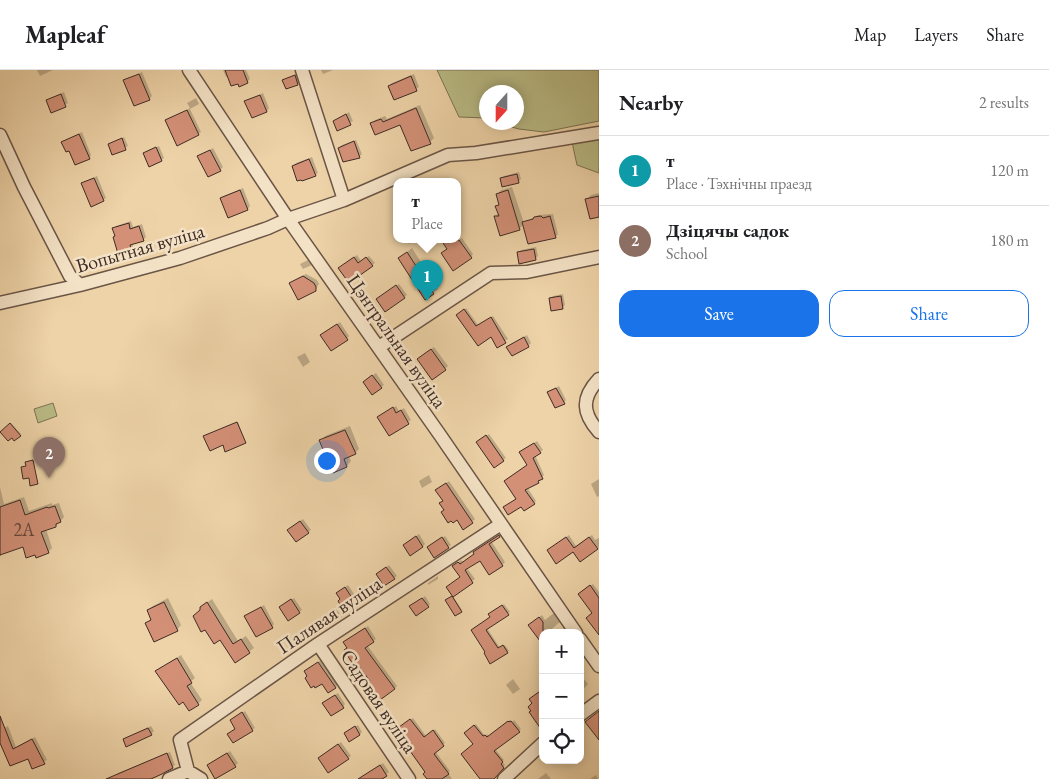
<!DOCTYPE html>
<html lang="en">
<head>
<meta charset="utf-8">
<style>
  :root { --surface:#fff; --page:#f6f6f6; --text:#202124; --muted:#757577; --line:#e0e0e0; --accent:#1a73e8 }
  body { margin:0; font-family:"EB Garamond",serif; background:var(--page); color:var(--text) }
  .controls { position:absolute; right:15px; bottom:15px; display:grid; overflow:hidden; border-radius:10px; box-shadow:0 2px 12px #0003 }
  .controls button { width:45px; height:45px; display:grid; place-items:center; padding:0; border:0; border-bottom:1px solid var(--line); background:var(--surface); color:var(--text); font:25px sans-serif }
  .compass { position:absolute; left:479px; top:15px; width:45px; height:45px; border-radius:50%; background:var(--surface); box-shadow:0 2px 12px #0003; rotate:201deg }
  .you { position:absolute; left:326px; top:390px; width:18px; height:18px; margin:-12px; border:4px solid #fff; border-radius:50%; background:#1a73e8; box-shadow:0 0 0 8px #1a73e833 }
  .badge { display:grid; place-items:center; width:32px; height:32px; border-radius:50%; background:var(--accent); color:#fff; font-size:16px; font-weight:700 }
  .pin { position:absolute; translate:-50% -41px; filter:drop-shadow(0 1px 2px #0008) }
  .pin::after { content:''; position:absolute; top:26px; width:18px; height:15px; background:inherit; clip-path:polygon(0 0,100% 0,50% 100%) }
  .popup { position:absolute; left:393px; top:108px; width:68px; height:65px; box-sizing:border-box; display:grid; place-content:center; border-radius:10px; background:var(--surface); filter:drop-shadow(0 1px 4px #0005); font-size:16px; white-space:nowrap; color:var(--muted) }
  .popup b { font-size:19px; color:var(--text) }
  .popup::after { content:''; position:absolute; left:50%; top:100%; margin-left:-10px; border:10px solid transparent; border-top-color:var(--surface) }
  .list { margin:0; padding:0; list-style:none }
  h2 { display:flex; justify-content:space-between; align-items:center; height:65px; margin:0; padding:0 20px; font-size:21px }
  h2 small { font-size:16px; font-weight:400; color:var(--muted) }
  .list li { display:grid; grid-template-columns:32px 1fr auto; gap:15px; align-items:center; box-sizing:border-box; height:70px; padding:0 20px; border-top:1px solid var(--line) }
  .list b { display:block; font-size:19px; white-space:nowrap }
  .list p { margin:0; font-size:16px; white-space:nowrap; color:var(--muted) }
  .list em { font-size:16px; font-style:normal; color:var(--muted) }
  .actions { display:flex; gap:10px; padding:15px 20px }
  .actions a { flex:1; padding:11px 0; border:1px solid var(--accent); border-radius:15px; text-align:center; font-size:18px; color:var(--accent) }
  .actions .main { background:var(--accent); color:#fff }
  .icon { flex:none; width:28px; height:28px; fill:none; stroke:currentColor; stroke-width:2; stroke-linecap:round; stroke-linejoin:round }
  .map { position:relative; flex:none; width:599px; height:709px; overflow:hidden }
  header { display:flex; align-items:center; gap:30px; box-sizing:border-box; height:70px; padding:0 25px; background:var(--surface); border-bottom:1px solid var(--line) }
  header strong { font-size:24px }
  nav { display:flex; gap:28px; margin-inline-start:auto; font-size:18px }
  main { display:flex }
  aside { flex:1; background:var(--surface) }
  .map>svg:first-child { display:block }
</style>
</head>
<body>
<header>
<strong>Mapleaf</strong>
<nav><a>Map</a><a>Layers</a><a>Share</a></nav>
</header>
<main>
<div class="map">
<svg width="599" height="709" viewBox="0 0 599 709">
  <rect width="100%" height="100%" fill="#eed3a8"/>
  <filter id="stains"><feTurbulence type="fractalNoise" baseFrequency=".004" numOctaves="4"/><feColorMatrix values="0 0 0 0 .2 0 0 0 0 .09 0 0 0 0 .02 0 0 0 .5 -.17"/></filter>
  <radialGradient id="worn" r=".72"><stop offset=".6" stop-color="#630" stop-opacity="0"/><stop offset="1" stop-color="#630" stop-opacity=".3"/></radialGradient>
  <!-- green -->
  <path fill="#babc86" stroke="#7c7456" d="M437,0H599V51L544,62L519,59L497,53L516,52V22H487L486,48L459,47Z
    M599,66V103L577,95L572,72Z
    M53,333L57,346L38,353L34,339Z"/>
  <!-- shadow -->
  <path fill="#0003" d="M37,0H53L40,6Z
    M223,0H246L250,9L247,12L229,6L226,7Z
    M321,0H333L323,4Z
    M142,2L152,26L149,29L125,10Z
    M298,3L300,11L297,14L284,10Z
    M414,4L419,17L416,19L389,16L392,13Z
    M64,22L68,33L52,42L47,30Z
    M263,23L269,38L267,41L253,46L246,31Z
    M196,28L199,34L190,39L201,62L198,64L167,51L190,38L187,33Z
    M420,35L434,68L430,72L401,53L371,54L375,50L385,46L387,49Z
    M349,42L353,51L338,59L334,51Z
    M82,62L91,85L89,88L69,79L63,72Z
    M124,67L128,76L113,84L109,75Z
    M356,70L362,84L359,87L339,78L342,75Z
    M159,76L164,88L161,90L144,83Z
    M213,78L223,97L220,100L199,86Z
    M312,87L318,103L315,105L293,96L296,93Z
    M519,102L521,109L518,112L501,108L504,106Z
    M97,106L106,128L103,130L82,113Z
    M512,117L524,153L538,145L553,144L558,164L555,167L524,154L520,158L495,146L499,143L497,137L500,134L497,125L501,120Z
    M243,118L250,136L248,139L222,128L224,126Z
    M599,123V146L591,148L587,129L591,125Z
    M131,151L133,157L142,154L146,167L143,170L132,173L134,179L132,181L116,166L114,159L116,156Z
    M457,168L459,170L462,168L473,184L471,187L449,179L443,171L457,170Z
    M406,170H416L409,174Z
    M536,177L538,186L535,189L518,183L521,180Z
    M412,178L438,219L425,228L400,188Z
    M357,185L361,191L369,186L375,193L372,195L342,196Z
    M308,190L312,195L303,199L300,194Z
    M306,204L317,210L319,214L315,220L290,213Z
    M399,214L407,225L404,227H380Z
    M563,224L565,235L562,238L550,229L553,226Z
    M466,238L478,255L493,246L508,269L497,276L491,265L478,274L460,243Z
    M340,252L349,266L347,269L325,263Z
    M527,265L531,273L528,276L508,277Z
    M434,277L448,296L445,299L421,286Z
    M305,283L310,292L303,297L297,287Z
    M376,303L384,315L381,317L367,309Z
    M559,316L566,330L564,333L548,322Z
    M396,336L399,341L404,338L411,350L390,365L381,345Z
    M238,352L245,372L223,374L206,365Z
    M11,353L21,364L14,369L1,362Z
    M350,356L359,379L355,383L349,386L351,391L347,396L333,401L321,371L325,366Z
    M489,364L506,388L503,390L481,370Z
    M537,371L543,380L535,385L544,405L538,412L527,417L536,431L534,433L517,428L529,395L521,382Z
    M429,405L432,412L422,418L419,411Z
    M599,409V426L597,427L591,414Z
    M449,411L475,449L464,458L457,449L446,440L439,418Z
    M0,417L4,434L24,427L29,441L52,433V435L59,433L64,447L56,456L46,459L52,478L48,482L23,476L2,483L0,487Z
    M303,449L311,460L308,462L291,457Z
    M419,464L425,474L423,476L407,473Z
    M502,464L491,471L505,492L502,495L480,489L467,498L475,509L453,525L461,507L456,494L461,490L463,492L476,483L477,480Z
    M569,465L576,476L592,465L595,470L599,468V477L581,490L574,480L551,478Z
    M445,466L451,475L435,486L429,477Z
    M389,495L397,506L394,508L380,502Z
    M438,506V509L428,515V513Z
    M593,514L599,522V558L597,560L593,543L582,521Z
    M348,515L356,527L353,530L341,529L338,523Z
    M425,526L430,534L428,536L414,534Z
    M453,526L462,540L456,544L447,531Z
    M168,528L181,555L177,560L147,553L151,549L148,540L153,536Z
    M294,528L302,540L299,542L283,535Z
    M212,529L238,571L246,566L254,578L236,591L202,540L201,537Z
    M504,534L510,542L487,558L500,578L505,575L509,581L507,582H487L474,558L491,547V543Z
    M264,535L274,554L272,557L246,546Z
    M336,539L342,547L334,552L329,544Z
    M554,543L560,552L547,563H543L532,553L542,545L545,550Z
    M368,556L376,569L367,575L397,616L394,619L371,611L357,592L344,572Z
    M181,585L195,608L190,612L202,630L198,634L157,601Z
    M321,590L338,615L335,617L309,606L308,599Z
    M583,608L588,614L580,623V610Z
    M513,609L520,619L513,624L506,615Z
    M338,623L345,634L343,637L326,631Z
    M245,641L255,658L234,672L229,664L237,658L231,650Z
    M413,648L426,666L435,659L445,673L435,681L450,701L448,703L452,709H428L426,702L399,658Z
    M510,650L512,652L514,650L521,659L495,679L504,690L502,691L505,695L493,708L482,709L474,674L465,663L476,654L485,666L487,664L489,666Z
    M358,655L362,662L360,664L348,661Z
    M8,656L16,677L35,667L47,690L33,697L29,687L10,695L0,671V660Z
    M151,656L154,661L151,664L124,669Z
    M341,672L351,686L348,688H319Z
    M230,681L238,693L235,696L211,693Z
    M170,682L175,695L172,697L146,709H117L116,705L118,703Z
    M383,693L389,702L383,707L384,709H369V702Z
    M546,703L551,709H538Z
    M596,705L598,709H590Z"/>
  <!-- building -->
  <path fill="#d39077" stroke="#3e2b25" d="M225,0H243L248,13L239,17L238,14L231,16Z
    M139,4L150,30L134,36L123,10Z
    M295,5L298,15L286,19L282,10Z
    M411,6L417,21L394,30L388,16Z
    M61,24L66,37L51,43L46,30Z
    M260,25L267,42L252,48L244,31Z
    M416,38L431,74L411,81L400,55L375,65L370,53L381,49L383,52Z
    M187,40L199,65L177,76L165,50Z
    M346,44L351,55L337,61L333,51Z
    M79,64L90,89L75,95L69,81L66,82L61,72Z
    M122,68L126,80L112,85L108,74Z
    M354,71L360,88L343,92L338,78Z
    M156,77L162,91L149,97L143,83Z
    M210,80L221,101L208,107L197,86Z
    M309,89L316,106L302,111L301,110L297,111L292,96Z
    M517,104L519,113L502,117L500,108Z
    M94,108L104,131L91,137L81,113Z
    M240,120L248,140L228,148L220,128Z
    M508,120L520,160L500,166L494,146H499L495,136L499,135L496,124Z
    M599,126V147L590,149L585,129Z
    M541,146L543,148L550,146L556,168L528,174L522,152L533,149L534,147Z
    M129,153L130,159L139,156L144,171L130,175L132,183L119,187L113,167L115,166L112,158Z
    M441,170H459L472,188L453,201L441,183L447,179Z
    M534,179L536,190L519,194L517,182Z
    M407,182L434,224L425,230L398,188Z
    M354,187L358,193L366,187L373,196L349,213L338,198Z
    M303,206L314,213L316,217V221L298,230L289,213Z
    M396,215L405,228L385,242L376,229Z
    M561,226L563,239L551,241L549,228Z
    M464,239L476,256L491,247L506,273L497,278L491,267L478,276L456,245Z
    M337,254L348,270L331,281L320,265Z
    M524,267L529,277L512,286L506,277Z
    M431,279L446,300L432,310L417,289Z
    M372,305L382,318L372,325L363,312Z
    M556,318L565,334L555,338L547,322Z
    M393,337L396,343L401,340L409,354L389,366L377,347Z
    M237,352L246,373L225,382L223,375L210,381L203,366Z
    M10,353L21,366L14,371L12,368L8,371L0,362Z
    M345,360L356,384L344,389L347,397L333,403L319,370Z
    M486,365L504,391L494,398L476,372Z
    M534,373L541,383L533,388L543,409L538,411L539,413L525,420L535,434L524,441L521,437L508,445L503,437L516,429L504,411L527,395L519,382Z
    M33,390L38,414L30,416L29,408L23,409L21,397L26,396L25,392Z
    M446,413L473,453L463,460L457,450L453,453L451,451L448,453L441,442L444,440L439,433L443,431L435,420Z
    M20,430L25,445L47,437L48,438L55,436L61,452L56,454V457L41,462L49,483L36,488L35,485L26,488L23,477L0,485V437Z
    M300,451L309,463L296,472L287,460Z
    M499,465L500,467L489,474L503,496L489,505L480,491L465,500L473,513L453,527L446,517L460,507L452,496L458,492L460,494L474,484L473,482Z
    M416,466L423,477L410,486L403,475Z
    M442,467L449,478L434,488L427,477Z
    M566,467L574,478L589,467L598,479L580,492L573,482L556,494L547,480Z
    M386,497L395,509L384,516L376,504Z
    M590,515L599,528V565L586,548L592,543L578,524Z
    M345,517L354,531L342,538L338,531L340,529L336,523Z
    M452,526L462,542L455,546L445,530Z
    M422,528L429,537L416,546L409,536Z
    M291,529L300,543L288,551L279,537Z
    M164,532L178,561L154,572L145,553L151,550L147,540Z
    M207,532L233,574L241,569L250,583L235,593L220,570L214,574L205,560L201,562L193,546L200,540V537Z
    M502,535L509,545L486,560L498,578L503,575L508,583L490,594L484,583L485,582L471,560L490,547L488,544Z
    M261,537L273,558L256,567L244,546Z
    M539,547L543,552V575L528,555Z
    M365,558L374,572L365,578L395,619L380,630L367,613L370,611L357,594L354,596L344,580L347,578L343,572Z
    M177,588L192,613L187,616L199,635L189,641L183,632L179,635L155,601Z
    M318,592L336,618L328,623L322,614L315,618L314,616L311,618L305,608L307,606L304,601Z
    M543,619V662L529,642L531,641L528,637L532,633L529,629Z
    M335,625L344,638L331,646L322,633Z
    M599,641V670L585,652Z
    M242,642L253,661L233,673L227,664L235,659L230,650Z
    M0,646L13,679L32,669L45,694L32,699L28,689L10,696L0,673Z
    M410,649L424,667L433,660L444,676L434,684L449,704L442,709H427L423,704L425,702L395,660Z
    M508,651L509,652L511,651L520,662L494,681L503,692L501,694L504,698L494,709H480L461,684L473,674L464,663L474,655L483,666L485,665L487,667Z
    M355,656L360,665L349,672L344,663Z
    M148,658L152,665L126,677L123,669Z
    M338,674L349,689L328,703L318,688Z
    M167,683L173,698L162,704L151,709H106Z
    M227,683L236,697L215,709L207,695Z
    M380,695L387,706L382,709H358Z"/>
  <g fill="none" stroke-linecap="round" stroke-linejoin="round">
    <defs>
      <path id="minor" d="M189,0L288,149L440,365L576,563
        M302,0L344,130
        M0,65L24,117L70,206L80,215
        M0,233L80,215L180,188L268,158L288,149L344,130L448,85L476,83L599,63
        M379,277L491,203L527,202L599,187
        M599,309C581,328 582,343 599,362
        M580,569L599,596
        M318,574L409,709
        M580,645L599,631
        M169,709L188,701
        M201,709L188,701L180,670L318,574L501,454
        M504,709L543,673"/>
    </defs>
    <!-- minor casing -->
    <use href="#minor" stroke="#6a5546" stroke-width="15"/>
    <!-- minor -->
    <use href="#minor" stroke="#f4e2c6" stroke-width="12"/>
  </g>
  <g text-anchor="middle" stroke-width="5" stroke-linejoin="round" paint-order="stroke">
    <!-- number labels -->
    <g font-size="18" fill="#63443a">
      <text x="24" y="466">2А</text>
    </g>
    <!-- street labels -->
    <g font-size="20" fill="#3e2b25" stroke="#f4e2c6">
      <text transform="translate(140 178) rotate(-16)" y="7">Вопытная вуліца</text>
      <text transform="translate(397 271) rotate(55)" y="7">Цэнтральная вуліца</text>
      <text transform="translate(329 545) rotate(-34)" y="7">Палявая вуліца</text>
      <text transform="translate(379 631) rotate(56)" y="7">Садовая вуліца</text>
    </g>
  </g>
  <rect width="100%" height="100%" filter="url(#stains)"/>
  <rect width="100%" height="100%" fill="url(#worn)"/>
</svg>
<div class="controls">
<button>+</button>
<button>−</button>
<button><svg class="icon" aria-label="locate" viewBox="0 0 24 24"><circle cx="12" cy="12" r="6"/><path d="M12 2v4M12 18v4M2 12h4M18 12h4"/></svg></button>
</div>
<svg class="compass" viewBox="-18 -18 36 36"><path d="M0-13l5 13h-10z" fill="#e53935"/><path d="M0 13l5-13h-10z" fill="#757577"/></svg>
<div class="you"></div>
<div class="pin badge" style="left:427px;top:231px;background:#0f9aa8">1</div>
<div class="popup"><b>т</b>Place</div>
<div class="pin badge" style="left:49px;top:408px;background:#8d6e63">2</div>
</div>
<aside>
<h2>Nearby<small>2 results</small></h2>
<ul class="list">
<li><span class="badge" style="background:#0f9aa8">1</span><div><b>т</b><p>Place · Тэхнічны праезд</p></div><em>120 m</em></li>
<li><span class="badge" style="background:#8d6e63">2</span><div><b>Дзіцячы садок</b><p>School</p></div><em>180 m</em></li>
</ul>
<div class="actions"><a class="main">Save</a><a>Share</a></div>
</aside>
</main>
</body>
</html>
